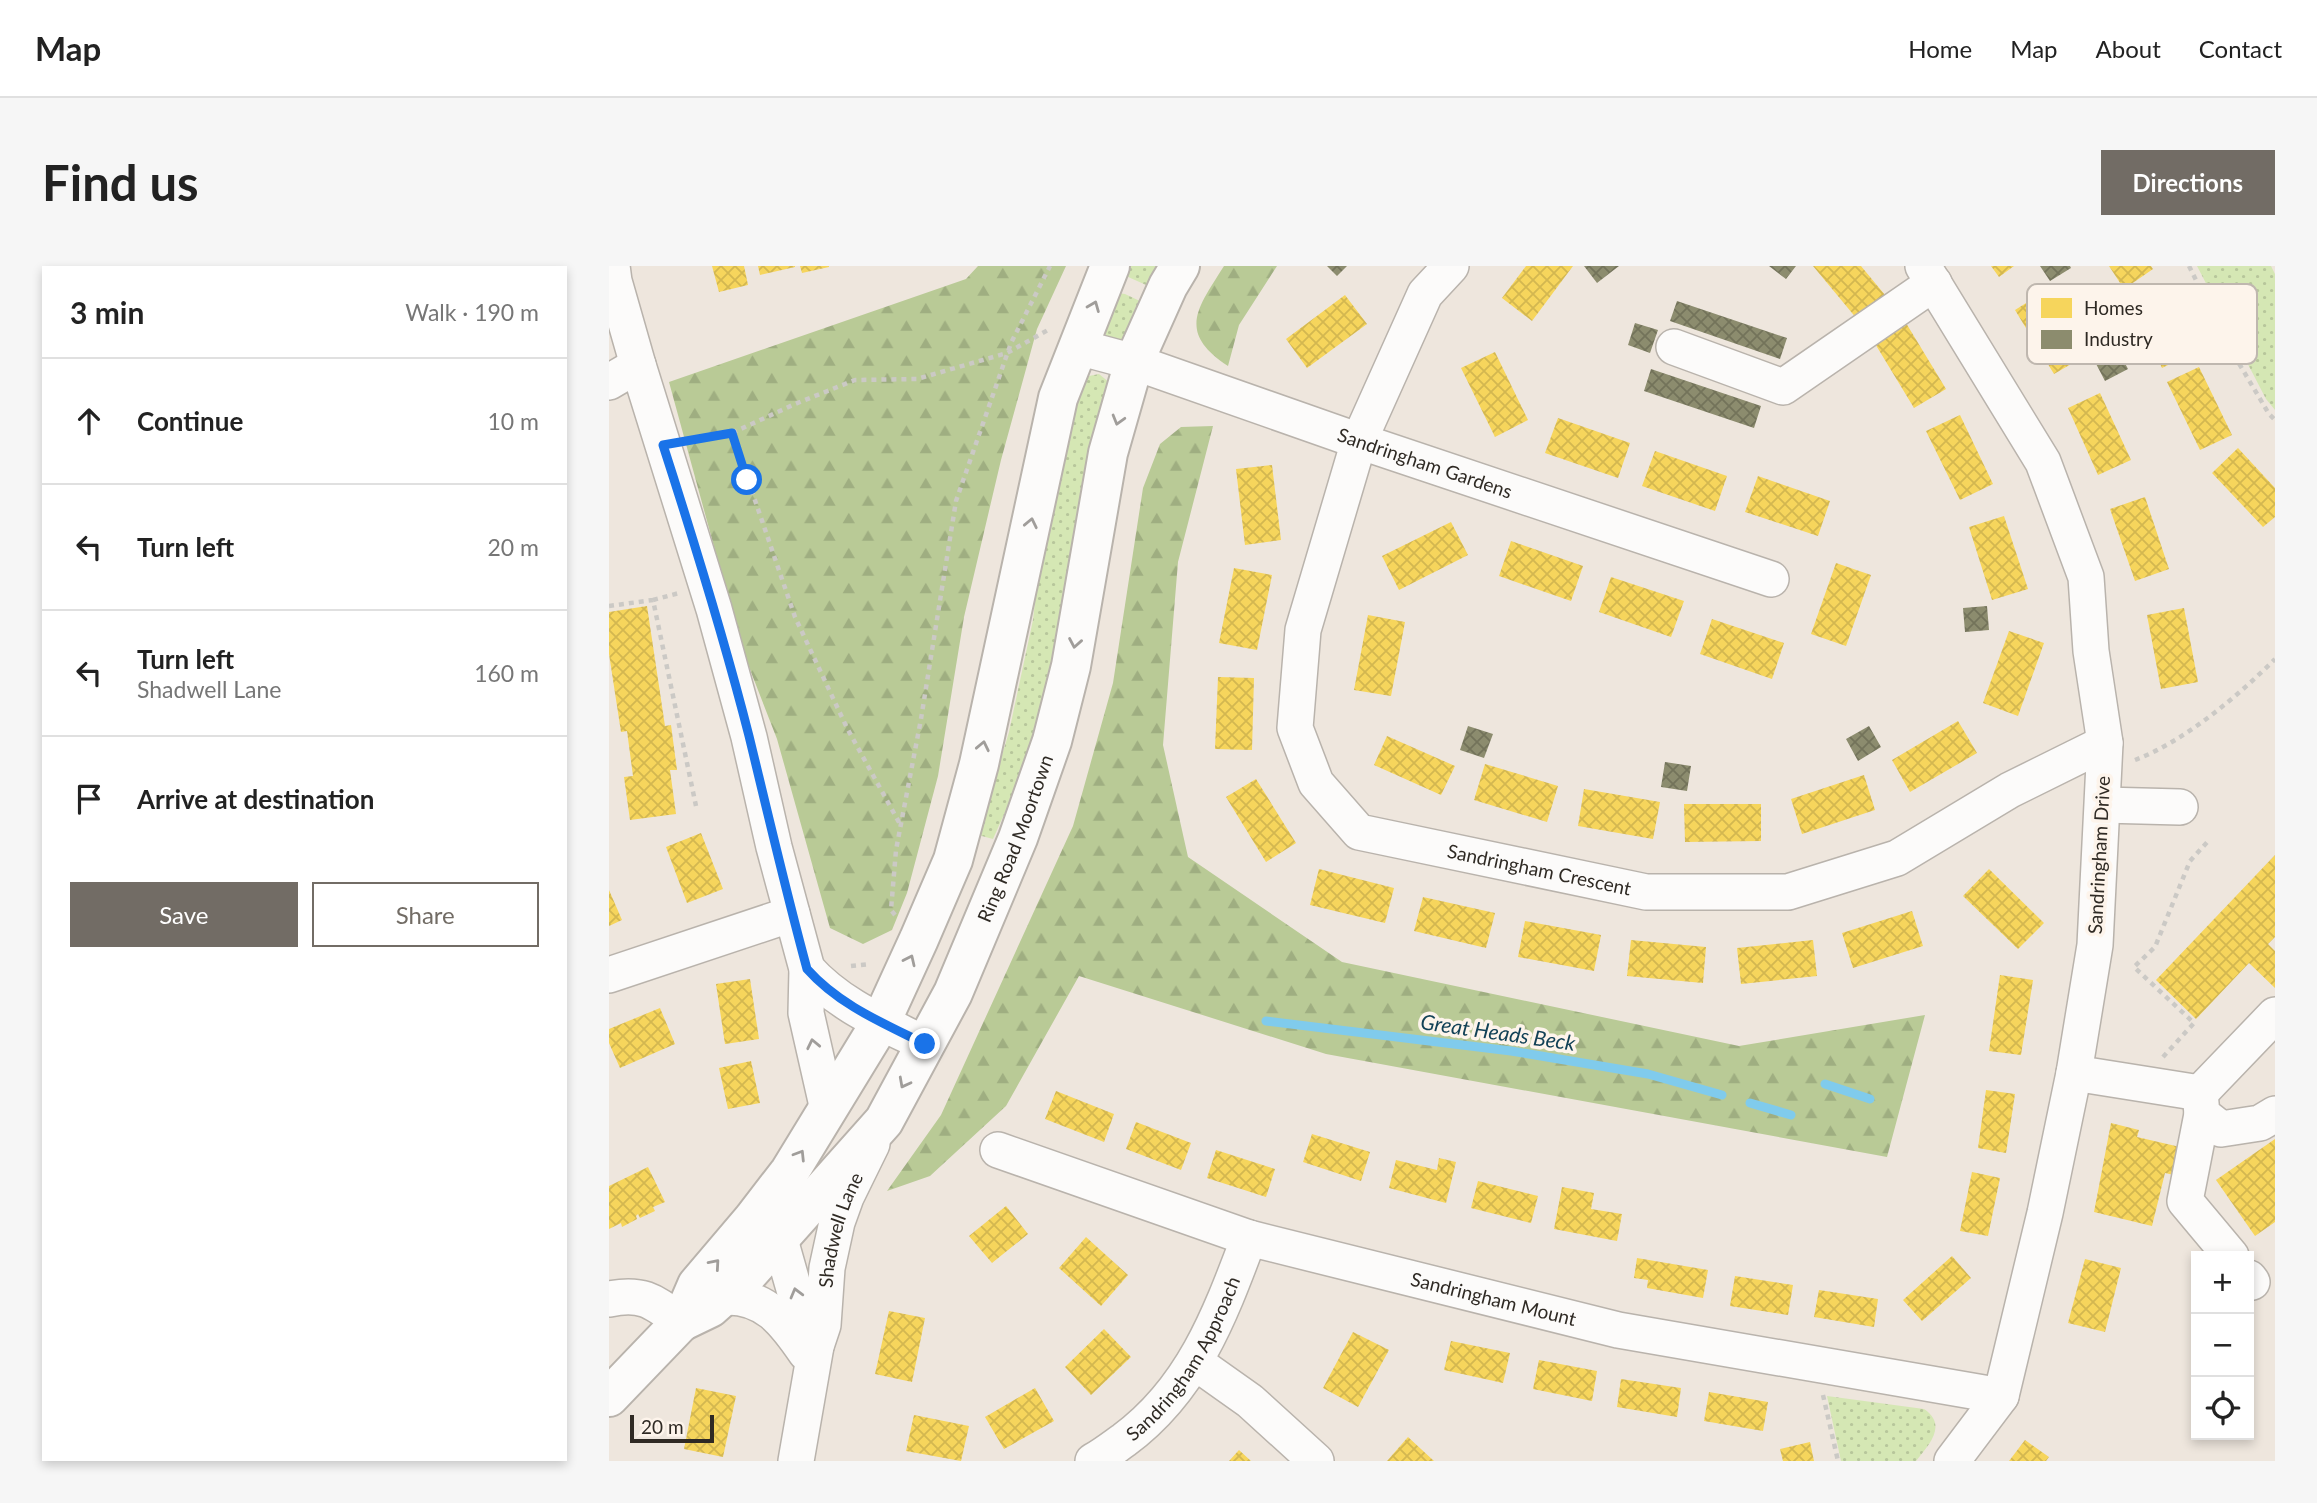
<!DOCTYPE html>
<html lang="en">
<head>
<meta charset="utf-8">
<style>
  :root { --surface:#fff; --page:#f6f6f6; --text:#222; --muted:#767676; --line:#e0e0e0; --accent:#726c65 }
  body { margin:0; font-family:Lato,sans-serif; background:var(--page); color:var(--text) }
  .controls { position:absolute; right:21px; bottom:21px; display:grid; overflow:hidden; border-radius:0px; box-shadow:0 4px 10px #0003 }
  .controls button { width:63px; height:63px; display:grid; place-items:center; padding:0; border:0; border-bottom:2px solid var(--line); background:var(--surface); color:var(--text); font:35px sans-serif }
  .scale { position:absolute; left:21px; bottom:18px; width:84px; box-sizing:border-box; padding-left:7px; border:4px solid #2f2a24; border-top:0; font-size:19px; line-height:24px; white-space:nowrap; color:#2f2a24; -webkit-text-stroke:5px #fdf4eb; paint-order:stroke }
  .stop { position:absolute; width:21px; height:21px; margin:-16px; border:5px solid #1a73e8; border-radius:50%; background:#fff }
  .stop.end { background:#1a73e8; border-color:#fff; box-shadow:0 2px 7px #0008 }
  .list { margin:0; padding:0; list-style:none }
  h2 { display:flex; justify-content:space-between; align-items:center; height:91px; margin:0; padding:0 28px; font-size:30px }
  h2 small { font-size:23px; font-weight:400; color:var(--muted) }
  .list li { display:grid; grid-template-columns:46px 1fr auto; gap:21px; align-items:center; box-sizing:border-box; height:126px; padding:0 28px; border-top:2px solid var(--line) }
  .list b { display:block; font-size:26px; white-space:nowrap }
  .list p { margin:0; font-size:23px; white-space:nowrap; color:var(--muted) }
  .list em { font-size:23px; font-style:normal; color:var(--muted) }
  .actions { display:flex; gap:14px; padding:21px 28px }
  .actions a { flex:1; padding:16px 0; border:2px solid var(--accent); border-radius:0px; text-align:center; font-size:24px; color:var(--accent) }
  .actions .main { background:var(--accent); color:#fff }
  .icon { flex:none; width:38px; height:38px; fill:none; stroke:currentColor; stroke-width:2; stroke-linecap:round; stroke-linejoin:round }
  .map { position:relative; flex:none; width:1666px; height:1195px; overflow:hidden; border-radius:0px }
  header { display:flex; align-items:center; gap:42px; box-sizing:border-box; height:98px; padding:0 35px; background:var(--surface); border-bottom:2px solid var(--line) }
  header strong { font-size:33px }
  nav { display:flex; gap:38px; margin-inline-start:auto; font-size:24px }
  .intro { display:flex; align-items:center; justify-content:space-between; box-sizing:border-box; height:168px; padding:0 42px }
  h1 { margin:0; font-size:49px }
  .button { padding:18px 32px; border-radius:0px; background:var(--accent); color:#fff; font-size:24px; font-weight:700 }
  main { display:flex; gap:42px; padding:0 42px }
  aside { flex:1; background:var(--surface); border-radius:0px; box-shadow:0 4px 10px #0003 }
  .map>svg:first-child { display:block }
</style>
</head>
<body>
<header>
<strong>Map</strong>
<nav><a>Home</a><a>Map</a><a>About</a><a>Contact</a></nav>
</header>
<div class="intro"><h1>Find us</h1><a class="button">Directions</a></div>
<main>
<aside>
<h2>3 min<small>Walk · 190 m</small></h2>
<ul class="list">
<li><svg class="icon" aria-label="ahead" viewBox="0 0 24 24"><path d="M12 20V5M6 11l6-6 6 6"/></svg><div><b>Continue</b></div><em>10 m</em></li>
<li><svg class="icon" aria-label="left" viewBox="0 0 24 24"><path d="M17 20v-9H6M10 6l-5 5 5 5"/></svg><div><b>Turn left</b></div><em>20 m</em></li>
<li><svg class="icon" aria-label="left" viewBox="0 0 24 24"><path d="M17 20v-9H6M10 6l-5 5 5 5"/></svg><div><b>Turn left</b><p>Shadwell Lane</p></div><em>160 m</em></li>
<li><svg class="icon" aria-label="arrive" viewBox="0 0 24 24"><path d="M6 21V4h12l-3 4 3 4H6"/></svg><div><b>Arrive at destination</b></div></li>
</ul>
<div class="actions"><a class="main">Save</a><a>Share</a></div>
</aside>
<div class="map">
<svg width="1666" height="1195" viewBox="0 0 1666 1195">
  <defs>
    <pattern id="grass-dots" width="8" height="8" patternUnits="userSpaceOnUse" patternTransform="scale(1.75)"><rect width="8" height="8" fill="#d5e7b4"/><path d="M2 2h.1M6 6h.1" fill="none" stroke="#b7c69b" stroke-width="1.8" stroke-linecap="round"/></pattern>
    <pattern id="forest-firs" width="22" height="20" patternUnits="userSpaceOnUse" patternTransform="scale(1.75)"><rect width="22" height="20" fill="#b9ca96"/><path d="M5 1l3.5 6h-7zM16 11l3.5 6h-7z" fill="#9fae81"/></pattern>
    <pattern id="homes-cross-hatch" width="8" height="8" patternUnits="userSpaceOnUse" patternTransform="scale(1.75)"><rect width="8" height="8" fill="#f6d55c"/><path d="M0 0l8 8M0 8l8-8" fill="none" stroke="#d3b750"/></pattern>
    <pattern id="industry-cross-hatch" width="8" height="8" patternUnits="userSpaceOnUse" patternTransform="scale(1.75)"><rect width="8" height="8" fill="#8c8c6e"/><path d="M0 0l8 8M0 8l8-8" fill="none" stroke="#73735a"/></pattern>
  </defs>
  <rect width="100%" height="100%" fill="#eee6dd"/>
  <!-- grass -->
  <path fill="url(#grass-dots)" d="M522,0H557L546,23L517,10Z
    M1588,0H1662L1666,8V144L1657,133Z
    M509,27L516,28L533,36L517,78L498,73L495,63Z
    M490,108L501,117L428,475L384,573L369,569L400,466L424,354L432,281L472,116L480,110Z
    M1218,1130L1315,1143C1339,1159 1320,1179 1307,1195H1232Z"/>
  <!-- forest -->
  <path fill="url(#forest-firs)" d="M369,0H457L428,63L392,194L355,351L329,510L298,627L283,664L254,678L221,662L168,473L133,383L60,116L357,13Z
    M615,0H668L630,59L619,100C568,66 588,43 615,0Z
    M604,160L569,296L554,479L579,591L733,696L1130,780L1316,749L1278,891L717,788L470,710L397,840L321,910L278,925L332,849L464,560L504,417L534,222L551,178L572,161Z"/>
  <!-- homes -->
  <path fill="url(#homes-cross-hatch)" d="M103,0H135L139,19L110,26Z
    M149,0H186V1L151,9Z
    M191,0H220V1L193,7Z
    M917,0H964L923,55L893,32Z
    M1204,0H1252L1276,29L1248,53Z
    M1382,0H1405L1390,11Z
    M1500,0H1542L1544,3L1515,23Z
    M1553,19L1585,86L1553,102L1521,34Z
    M1436,25L1476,90L1445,108L1406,44Z
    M736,29L758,58L698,102L677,73Z
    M1297,57L1337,123L1305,142L1265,76Z
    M886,86L919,154L886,171L852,102Z
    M1590,101L1623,169L1591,184L1558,116Z
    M1491,127L1522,194L1489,209L1459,142Z
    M1351,149L1384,218L1351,234L1317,165Z
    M949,152L1021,177L1009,212L936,187Z
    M1629,182L1666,222V251L1654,261L1603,207Z
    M1046,185L1118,210L1106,245L1033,220Z
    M663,199L672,274L636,279L627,203Z
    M1149,210L1221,235L1209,270L1136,246Z
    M1536,231L1560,303L1526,315L1501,243Z
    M1395,250L1419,323L1383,334L1360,261Z
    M842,256L859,289L790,324L773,290Z
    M902,275L974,300L962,335L890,310Z
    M1227,297L1262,309L1237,380L1202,368Z
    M625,302L663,309L648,384L610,377Z
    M1002,311L1075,335L1062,371L990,346Z
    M38,340L56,460L62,459L68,504H61L67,548L21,554L15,511L24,510L18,465L12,466L0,388V346Z
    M1575,342L1589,416L1552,423L1538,349Z
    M759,349L796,356L782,430L745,424Z
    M1103,353L1175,377L1163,413L1091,388Z
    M1400,365L1435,377L1409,450L1374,437Z
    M609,411L645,412L643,484L606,483Z
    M1349,455L1368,487L1301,526L1283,494Z
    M778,470L846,500L832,529L765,499Z
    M876,498L949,520L938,556L865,534Z
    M1255,509L1266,544L1193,568L1182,533Z
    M647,513L687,577L657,596L617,531Z
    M975,523L1051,536L1044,573L969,560Z
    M1075,538H1152V575L1076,576Z
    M92,567L114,623L78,637L57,581Z
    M1666,589V671L1659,678L1666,685V722L1640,697L1587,753L1547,714Z
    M710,603L785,622L776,657L701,639Z
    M1380,603L1435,657L1409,683L1354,630Z
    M0,624L13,654L0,660Z
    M814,631L886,647L877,682L805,665Z
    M1303,645L1314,680L1244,702L1233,667Z
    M916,655L992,669L985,705L909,691Z
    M1022,674L1097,681L1094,717L1018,710Z
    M1204,674L1208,710L1132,718L1128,682Z
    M1391,709L1424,714L1412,789L1380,785Z
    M141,713L150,773L116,778L107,718Z
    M51,742L66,778L11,802L0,777V763Z
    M142,795L151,837L119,843L110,802Z
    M1377,824L1406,828L1397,887L1369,882Z
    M447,825L505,848L495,876L436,853Z
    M527,856L582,877L572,904L517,883Z
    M1502,857L1530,864L1528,871L1571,881L1565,909L1556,907L1543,960L1485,946Z
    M703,868L761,886L752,915L694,896Z
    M1666,873V956L1646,970L1607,914Z
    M607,884L666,903L657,931L598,912Z
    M830,892L847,896L837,937L780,922L787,894L828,904Z
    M39,901L56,936L44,941L46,945L31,952L29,948L27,950L28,953L13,961L12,957L0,963V920Z
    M1363,906L1391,912L1379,970L1351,965Z
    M869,915L929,930L922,957L862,942Z
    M953,921L985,927L982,943L1013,948L1008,975L945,963Z
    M397,940L419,968L383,997L360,970Z
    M477,971L519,1009L492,1040L450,1002Z
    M1343,990L1362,1012L1313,1055L1294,1034Z
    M1028,992L1099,1004L1094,1032L1038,1022L1039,1014L1025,1012Z
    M1476,993L1512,1002L1496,1066L1459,1057Z
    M1126,1010L1184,1019L1179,1049L1121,1040Z
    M1210,1024L1269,1033L1265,1061L1205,1051Z
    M280,1045L316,1052L303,1116L266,1108Z
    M495,1063L522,1091L482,1129L456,1101Z
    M744,1066L780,1084L749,1141L714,1122Z
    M842,1075L901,1087L894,1117L835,1104Z
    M930,1094L988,1105L983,1135L924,1123Z
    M1012,1113L1072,1122L1068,1151L1008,1141Z
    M87,1122L127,1130L114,1191L75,1183Z
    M426,1122L445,1155L395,1183L376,1151Z
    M1100,1126L1159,1136L1154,1165L1095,1155Z
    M305,1149L360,1160L352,1195L297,1185Z
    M799,1171L825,1195H778Z
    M1416,1174L1440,1191L1437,1195H1400Z
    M1201,1176L1205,1195H1174L1171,1183Z
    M630,1184L642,1195H620Z"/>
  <!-- industry -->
  <path fill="url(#industry-cross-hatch)" d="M718,0H738L728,10Z
    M975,0H1010L988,17Z
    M1160,0H1187L1177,13Z
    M1431,0H1461L1462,2L1441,15Z
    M1068,35L1178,72L1171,93L1061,55Z
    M1026,57L1049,64L1041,87L1019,79Z
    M1507,80L1519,103L1496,115L1484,92Z
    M1042,103L1152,140L1145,162L1035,125Z
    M1378,340L1380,364L1356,366L1354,342Z
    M859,460L884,468L875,492L851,484Z
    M1260,460L1272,481L1249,495L1237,473Z
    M1056,496L1082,500L1078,525L1052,521Z"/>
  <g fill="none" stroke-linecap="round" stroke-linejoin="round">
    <!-- stream -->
    <path stroke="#80cbec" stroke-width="9" d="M657,755L902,785L1039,808L1113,829
      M1216,818L1261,833
      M1141,837L1182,849"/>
    <defs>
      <g id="minor">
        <path d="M3,0L5,15L29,99L105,343L140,471L165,581L198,703L197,747L219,844"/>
        <path id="s1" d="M842,0L816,28L750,175L694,364L686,462L707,517L750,566L1037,626H1179L1288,592L1401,524L1496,477"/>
        <path d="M1314,0L1434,196L1477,311L1482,385L1496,477L1486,679L1465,807L1436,947L1392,1130L1343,1195"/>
        <path id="s2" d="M469,81L525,96L750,175L1162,313"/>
        <path d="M1065,81L1174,121L1325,17"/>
        <path d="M0,116L29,99"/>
        <path d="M1494,539L1571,541"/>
        <path d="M198,703C230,739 274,757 316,778"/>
        <path d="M0,709L183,648"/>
        <path d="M1465,807L1591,827L1666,749"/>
        <path d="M1591,827L1593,848L1612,863L1651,857L1666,848"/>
        <path d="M1593,848L1576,935L1622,990"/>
        <path id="s3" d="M389,884L640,972L1009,1064L1392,1130"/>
        <path d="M164,949L189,1037L195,1067L207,1080"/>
        <path d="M1640,1012L1643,1016"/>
        <path d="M115,1031C156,1029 176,1056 197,1087"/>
        <path d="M0,1033C35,1026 45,1036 72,1056"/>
        <path d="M586,1096L641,1135L707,1195"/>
        <path id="s4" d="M187,1195L207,1080L214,1059L218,1002L228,956L237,931L263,878"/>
        <path id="s5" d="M484,1195C495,1189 505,1181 515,1174C584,1123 611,1049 640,972"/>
      </g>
      <g id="highway">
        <path id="s6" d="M72,1056L101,1042L137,1010L275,855L344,727L409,572L443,475L462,400L499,187L525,96L559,20L571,0"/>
        <path d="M0,1131L72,1056L88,1019L144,953L181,905L272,756L310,673L344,594L370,498L449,132L501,0"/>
      </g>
    </defs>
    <!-- minor casing -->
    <use href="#minor" stroke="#b9b3ac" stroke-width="38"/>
    <!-- highway casing -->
    <use href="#highway" stroke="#b9b3ac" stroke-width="42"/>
    <!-- path -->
    <path stroke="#cbc9c5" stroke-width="4.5" stroke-dasharray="5 5" stroke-linecap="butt" d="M1580,0L1622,84L1660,148L1666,154
      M123,167L186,351L238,462L292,560
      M84,174L123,167L186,138L246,114L308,113L398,87L439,64
      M44,334L70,327
      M0,340L44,334L87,540
      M1526,494C1576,475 1629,430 1666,393
      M286,649L282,644L287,584L312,453L347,235L402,77L441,0
      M242,700L261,698
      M1554,791L1585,757L1525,701L1546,681L1581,595L1601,573
      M1214,1129L1229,1195"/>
    <!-- minor -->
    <use href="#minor" stroke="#fcfbfa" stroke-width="35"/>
    <!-- highway -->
    <use href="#highway" stroke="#fcfbfa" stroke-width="38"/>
  </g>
  <!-- one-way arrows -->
  <defs><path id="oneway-chevron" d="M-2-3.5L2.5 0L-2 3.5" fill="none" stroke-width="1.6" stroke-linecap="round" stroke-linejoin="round" transform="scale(1.75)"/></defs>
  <g stroke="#a09d9a">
    <use href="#oneway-chevron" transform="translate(485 40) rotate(-68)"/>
    <use href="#oneway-chevron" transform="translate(509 154) rotate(106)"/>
    <use href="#oneway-chevron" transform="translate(422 257) rotate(-78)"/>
    <use href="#oneway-chevron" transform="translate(466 377) rotate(100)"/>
    <use href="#oneway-chevron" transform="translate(374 480) rotate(-78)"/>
    <use href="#oneway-chevron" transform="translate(301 694) rotate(-65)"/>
    <use href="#oneway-chevron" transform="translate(204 778) rotate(-102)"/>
    <use href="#oneway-chevron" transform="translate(295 817) rotate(118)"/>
    <use href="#oneway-chevron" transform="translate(191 889) rotate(-58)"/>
    <use href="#oneway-chevron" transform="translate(106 998) rotate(-49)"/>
    <use href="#oneway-chevron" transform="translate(187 1027) rotate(-105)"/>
  </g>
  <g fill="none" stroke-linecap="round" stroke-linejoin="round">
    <!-- route -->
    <path stroke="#1a73e8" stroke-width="9" d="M138,214L123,167L54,179C85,275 115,372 140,470C159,548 177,626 198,703C230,739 274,757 316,778"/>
  </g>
  <g text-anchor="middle" stroke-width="7" stroke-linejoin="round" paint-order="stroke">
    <!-- street labels -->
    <g font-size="19" fill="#2f2a24" stroke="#fdf4eb">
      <text dy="7" stroke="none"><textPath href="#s2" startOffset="366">Sandringham Gardens</textPath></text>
      <text dy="7" stroke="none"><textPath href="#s6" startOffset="600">Ring Road Moortown</textPath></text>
      <text transform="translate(1490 589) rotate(-87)" y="7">Sandringham Drive</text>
      <text dy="7" stroke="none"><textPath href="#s1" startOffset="803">Sandringham Crescent</textPath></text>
      <text dy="7" stroke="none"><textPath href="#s4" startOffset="236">Shadwell Lane</textPath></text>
      <text dy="7" stroke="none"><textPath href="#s3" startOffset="518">Sandringham Mount</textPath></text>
      <text dy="7" stroke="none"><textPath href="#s5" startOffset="140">Sandringham Approach</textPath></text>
    </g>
    <!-- water labels -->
    <g font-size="21" font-style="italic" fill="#124156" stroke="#fdf4eb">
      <text transform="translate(889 767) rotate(8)" y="7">Great Heads Beck</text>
    </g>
  </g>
  <!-- legend -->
  <rect x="1418" y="18" width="230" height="80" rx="10" fill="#fdf4eb" stroke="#bfb7af" stroke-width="2"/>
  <rect x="1432" y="32" width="31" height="20" fill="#f6d55c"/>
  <rect x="1432" y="64" width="31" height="19" fill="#8c8c6e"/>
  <g font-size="19" fill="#2f2a24">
    <text x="1475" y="49">Homes</text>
    <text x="1475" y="80">Industry</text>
  </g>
</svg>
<div class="controls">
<button>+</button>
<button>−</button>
<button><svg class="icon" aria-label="locate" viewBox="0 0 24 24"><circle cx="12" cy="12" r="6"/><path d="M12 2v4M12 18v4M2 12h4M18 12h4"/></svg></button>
</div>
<div class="scale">20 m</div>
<div class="stop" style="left:138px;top:214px"></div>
<div class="stop end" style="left:316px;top:778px"></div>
</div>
</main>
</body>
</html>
